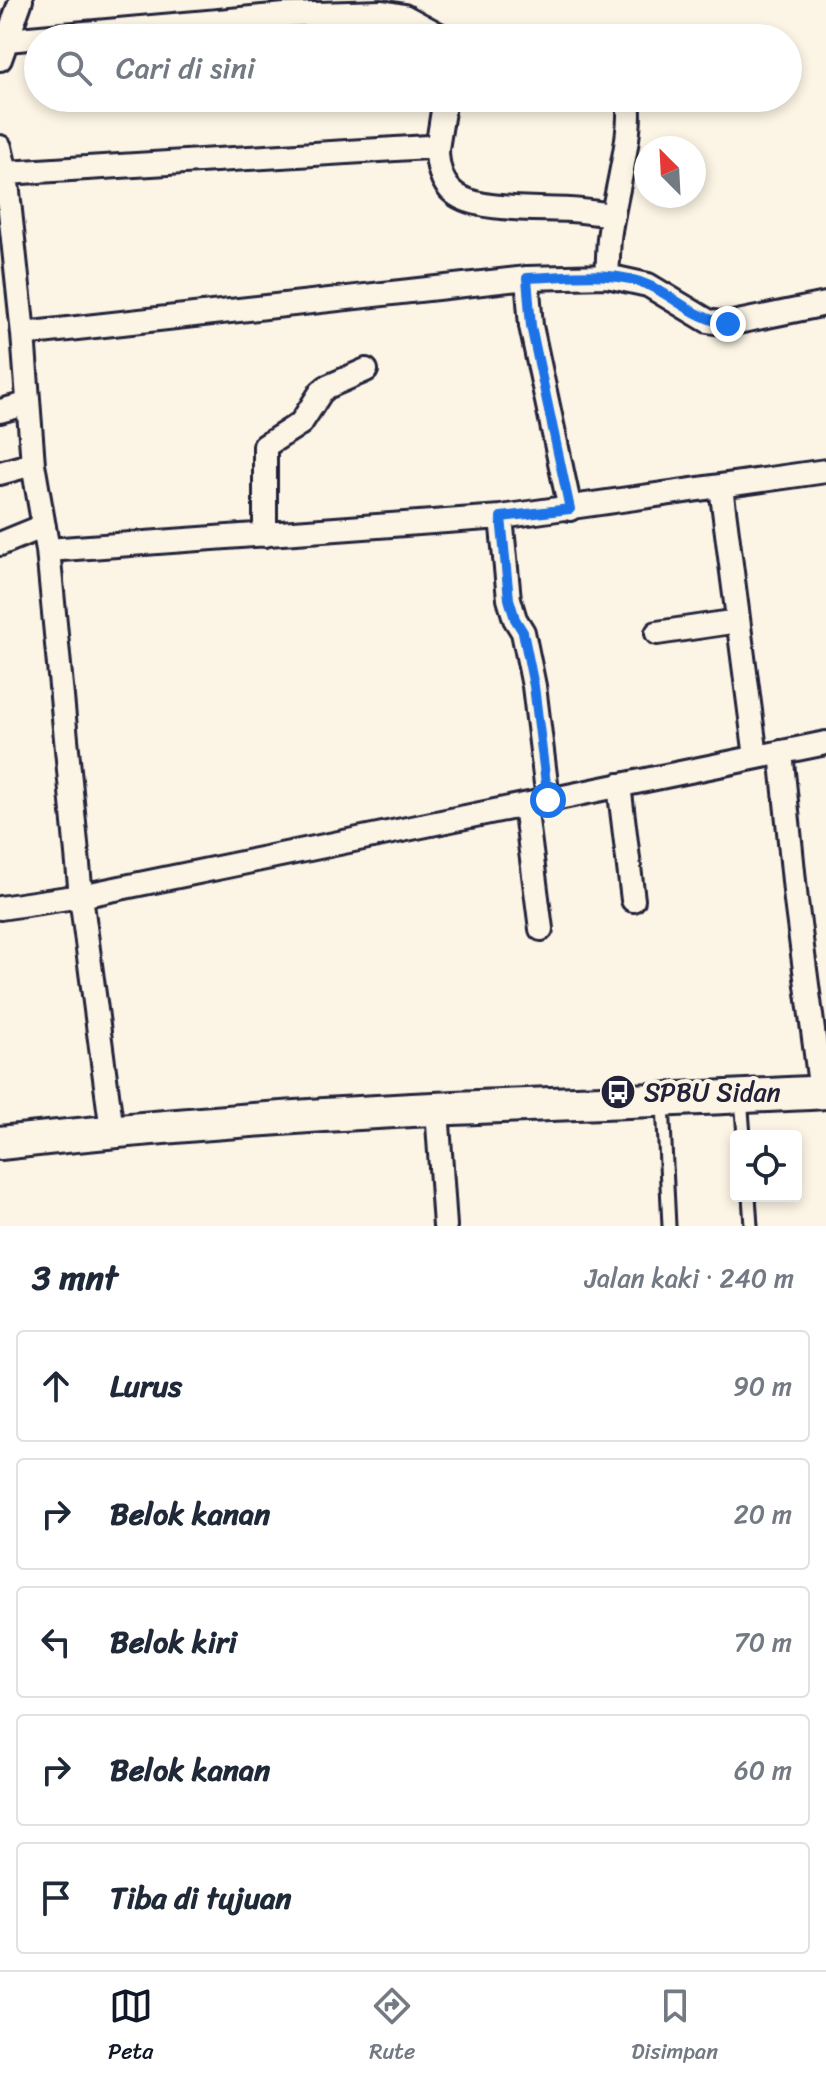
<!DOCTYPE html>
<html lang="id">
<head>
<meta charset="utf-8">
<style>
  :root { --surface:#fff; --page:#f6f6f7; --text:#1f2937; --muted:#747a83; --line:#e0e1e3; --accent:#111827 }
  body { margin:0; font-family:Sriracha,sans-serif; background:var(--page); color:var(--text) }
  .controls { position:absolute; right:24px; bottom:24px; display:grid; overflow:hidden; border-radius:8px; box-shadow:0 4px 12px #0003 }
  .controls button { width:72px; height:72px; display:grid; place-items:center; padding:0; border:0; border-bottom:2px solid var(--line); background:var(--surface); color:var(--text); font:40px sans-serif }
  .compass { position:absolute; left:634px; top:136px; width:72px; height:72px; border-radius:50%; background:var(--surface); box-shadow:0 4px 12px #0003; rotate:336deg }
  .stop { position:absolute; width:24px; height:24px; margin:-18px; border:6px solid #1a73e8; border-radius:50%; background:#fff }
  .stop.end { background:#1a73e8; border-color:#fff; box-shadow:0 2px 8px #0008 }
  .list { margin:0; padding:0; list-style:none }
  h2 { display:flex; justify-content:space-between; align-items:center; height:104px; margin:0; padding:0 32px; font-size:34px }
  h2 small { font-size:26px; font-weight:400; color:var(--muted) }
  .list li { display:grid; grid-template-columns:52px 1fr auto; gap:24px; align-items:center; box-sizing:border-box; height:112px; margin:0 16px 16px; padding:0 16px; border:2px solid var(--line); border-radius:8px }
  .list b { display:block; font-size:30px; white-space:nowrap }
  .list em { font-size:26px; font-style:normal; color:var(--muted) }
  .icon { flex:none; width:44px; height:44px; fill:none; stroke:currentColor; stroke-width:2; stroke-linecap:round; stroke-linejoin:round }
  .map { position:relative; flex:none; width:826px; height:1226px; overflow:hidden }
  .search { position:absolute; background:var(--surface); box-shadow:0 4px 12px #0003; left:24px; right:24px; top:24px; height:88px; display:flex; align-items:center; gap:20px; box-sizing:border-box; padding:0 28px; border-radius:44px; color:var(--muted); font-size:30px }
  .sheet { height:744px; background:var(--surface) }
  nav { display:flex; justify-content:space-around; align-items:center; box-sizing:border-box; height:112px; border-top:2px solid var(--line); background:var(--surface); font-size:22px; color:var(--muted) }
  nav a { display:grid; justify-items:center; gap:4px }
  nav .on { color:var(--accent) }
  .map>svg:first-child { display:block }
</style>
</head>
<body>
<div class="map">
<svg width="826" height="1226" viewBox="0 0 826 1226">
  <rect width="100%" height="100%" fill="#fcf5e5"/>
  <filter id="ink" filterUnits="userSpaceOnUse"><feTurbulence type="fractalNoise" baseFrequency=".0125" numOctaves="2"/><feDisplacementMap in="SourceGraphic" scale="16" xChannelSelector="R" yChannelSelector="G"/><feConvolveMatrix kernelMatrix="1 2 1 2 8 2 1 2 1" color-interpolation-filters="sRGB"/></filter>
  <g filter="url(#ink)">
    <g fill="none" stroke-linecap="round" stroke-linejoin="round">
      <defs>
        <path id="service" d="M741,1097L744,1136
          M663,1103L669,1226
          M749,1196L751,1226"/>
        <path id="minor" d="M7,40L285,15L382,12L404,16L445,38
          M0,59L21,0
          M627,98C636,125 612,206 609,239C608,251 608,264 607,276L648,285L708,321L728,324L826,304
          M0,147L6,173L23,334L33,464L48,550L81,896L112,1131
          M437,149L445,98
          M6,173L428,147L437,149C437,164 441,183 454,193C476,212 542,208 570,210C584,211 598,213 613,215
          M527,278L607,276
          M23,334L527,278L531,326L570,509
          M0,411L26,404
          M0,473L33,464
          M721,487L756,757
          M501,517L509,599L515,619L523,632L534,686L548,800
          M265,535V446L301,423L321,392L327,387L366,370
          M0,544L44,526
          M48,550L501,517L826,471
          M657,633L738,621
          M781,752L796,901L821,1092
          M619,785L633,900
          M525,805L541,929
          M0,908L81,896L826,743
          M437,1109L445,1226"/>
        <path id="secondary" d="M0,1143C137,1128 275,1117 412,1110C550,1103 688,1100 826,1092"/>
      </defs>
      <!-- service casing -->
      <use href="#service" stroke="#22223b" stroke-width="17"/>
      <!-- minor casing -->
      <use href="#minor" stroke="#22223b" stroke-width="28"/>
      <!-- secondary casing -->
      <use href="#secondary" stroke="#22223b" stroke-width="38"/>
      <!-- service -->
      <use href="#service" stroke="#fcf5e5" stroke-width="11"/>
      <!-- minor -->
      <use href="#minor" stroke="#fcf5e5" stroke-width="22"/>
      <!-- secondary -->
      <use href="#secondary" stroke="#fcf5e5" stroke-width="32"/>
    </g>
  </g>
  <g fill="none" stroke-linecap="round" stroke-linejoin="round" filter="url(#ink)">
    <!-- route -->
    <path stroke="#1a73e8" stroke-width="10" d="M548,800L534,686L523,632L515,619L509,599L501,517L570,509L531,326L527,278C566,277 614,269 650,286C678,299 696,319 728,324"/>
  </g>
  <!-- icons -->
  <defs>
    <symbol id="bus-disc" viewBox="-11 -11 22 22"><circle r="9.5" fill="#22223b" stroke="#fcf5e5"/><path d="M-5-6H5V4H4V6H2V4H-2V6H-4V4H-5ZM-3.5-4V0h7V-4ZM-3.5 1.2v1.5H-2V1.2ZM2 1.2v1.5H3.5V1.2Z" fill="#fff"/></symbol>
  </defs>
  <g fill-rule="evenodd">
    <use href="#bus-disc" x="598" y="1072" width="40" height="40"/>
  </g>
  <g text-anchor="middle" stroke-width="8" stroke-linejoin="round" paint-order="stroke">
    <!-- poi labels -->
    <g font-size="26" fill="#22223b" stroke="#fcf5e5" text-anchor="start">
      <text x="644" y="1101">SPBU Sidan</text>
    </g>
  </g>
</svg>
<div class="controls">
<button><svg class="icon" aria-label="locate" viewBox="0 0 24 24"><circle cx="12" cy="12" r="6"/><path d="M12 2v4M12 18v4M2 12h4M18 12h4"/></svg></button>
</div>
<svg class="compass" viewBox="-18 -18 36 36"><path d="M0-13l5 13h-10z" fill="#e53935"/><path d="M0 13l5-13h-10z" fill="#747a83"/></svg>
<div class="stop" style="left:548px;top:800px"></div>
<div class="stop end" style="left:728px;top:324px"></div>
<div class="search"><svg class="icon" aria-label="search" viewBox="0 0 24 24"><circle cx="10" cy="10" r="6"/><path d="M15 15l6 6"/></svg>Cari di sini</div>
</div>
<section class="sheet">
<h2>3 mnt<small>Jalan kaki · 240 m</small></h2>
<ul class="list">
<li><svg class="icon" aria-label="ahead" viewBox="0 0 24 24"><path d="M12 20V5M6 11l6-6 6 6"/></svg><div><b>Lurus</b></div><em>90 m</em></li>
<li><svg class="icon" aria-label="right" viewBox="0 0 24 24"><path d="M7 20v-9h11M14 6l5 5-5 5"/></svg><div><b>Belok kanan</b></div><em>20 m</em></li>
<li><svg class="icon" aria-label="left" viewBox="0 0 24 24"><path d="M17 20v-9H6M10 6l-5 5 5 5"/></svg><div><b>Belok kiri</b></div><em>70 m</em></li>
<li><svg class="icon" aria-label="right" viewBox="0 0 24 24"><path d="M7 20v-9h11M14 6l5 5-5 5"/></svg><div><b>Belok kanan</b></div><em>60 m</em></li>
<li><svg class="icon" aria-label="arrive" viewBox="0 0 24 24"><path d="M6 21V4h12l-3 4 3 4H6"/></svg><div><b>Tiba di tujuan</b></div></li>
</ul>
</section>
<nav>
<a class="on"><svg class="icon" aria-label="map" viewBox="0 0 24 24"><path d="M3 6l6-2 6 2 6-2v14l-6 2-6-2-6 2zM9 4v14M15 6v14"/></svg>Peta</a>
<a><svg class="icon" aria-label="directions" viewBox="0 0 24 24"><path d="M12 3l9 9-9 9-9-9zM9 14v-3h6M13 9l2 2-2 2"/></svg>Rute</a>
<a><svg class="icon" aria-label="saved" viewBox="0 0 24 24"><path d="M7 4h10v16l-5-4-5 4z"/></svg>Disimpan</a>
</nav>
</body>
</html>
